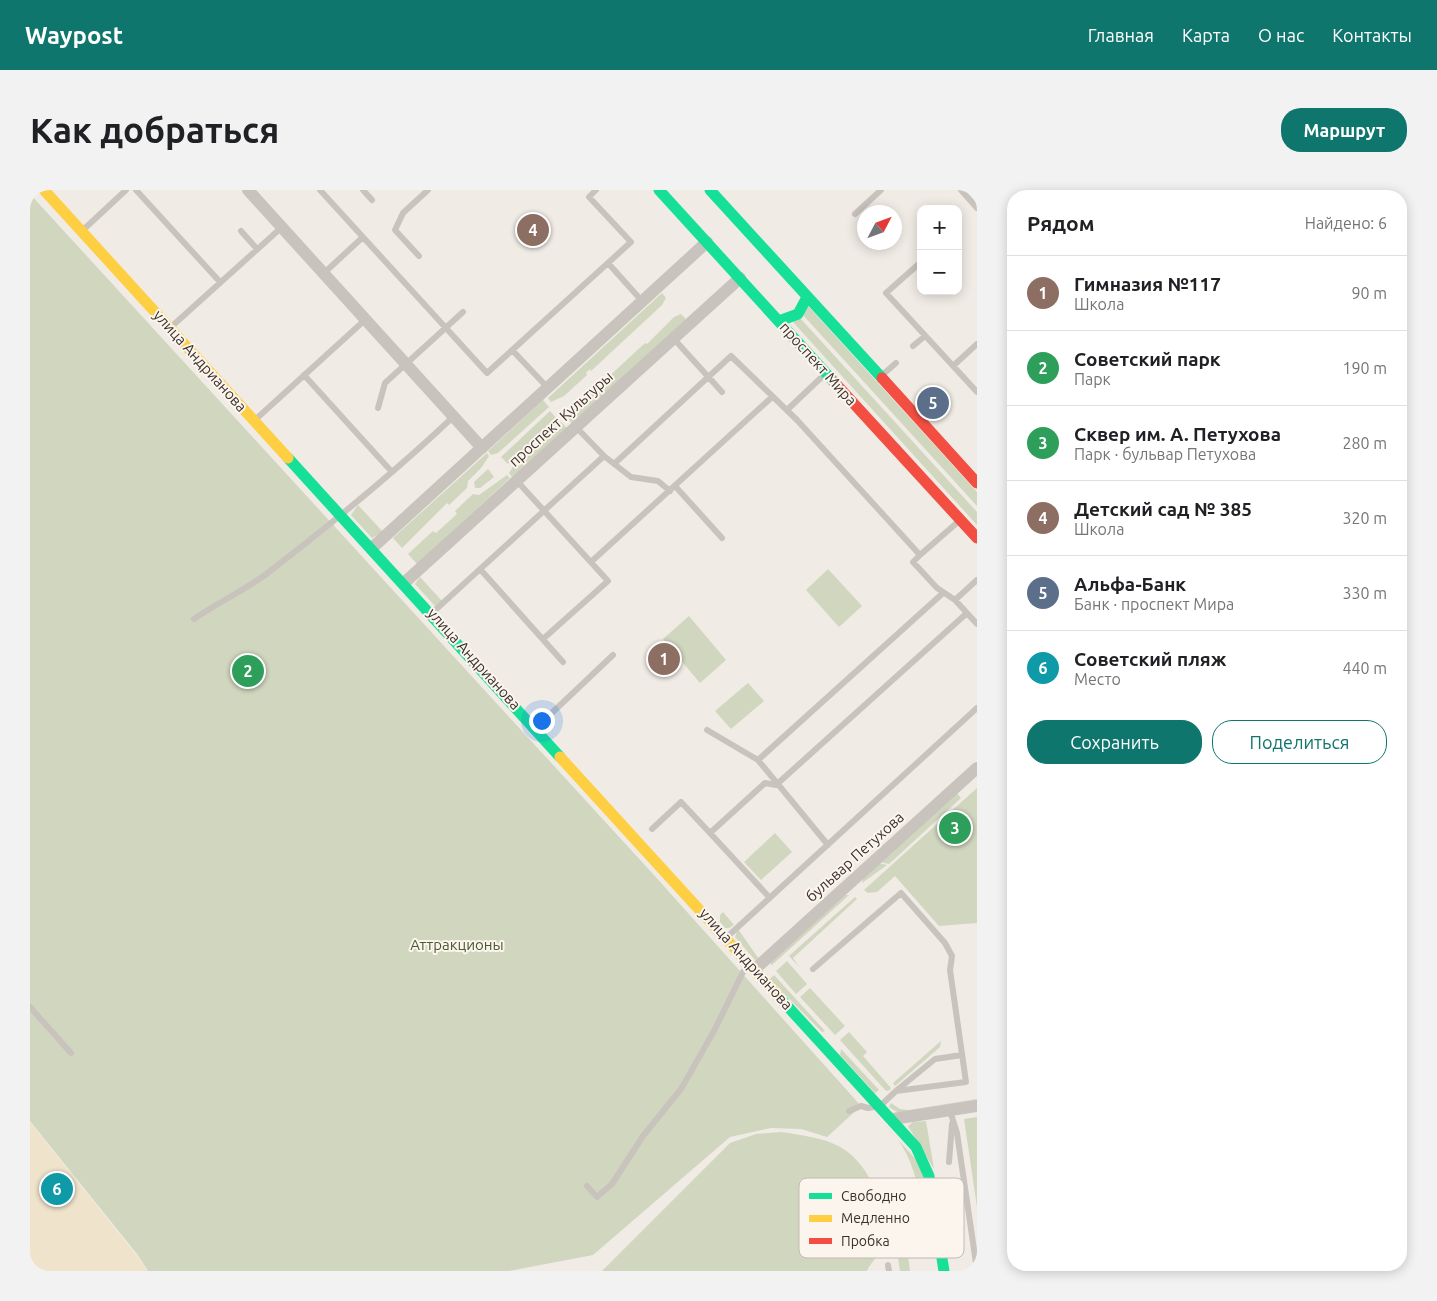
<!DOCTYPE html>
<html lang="ru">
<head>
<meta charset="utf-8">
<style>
  :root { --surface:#fff; --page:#f2f2f2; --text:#202124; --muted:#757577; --line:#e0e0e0; --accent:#0f766e }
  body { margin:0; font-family:Ubuntu,sans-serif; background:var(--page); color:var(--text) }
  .controls { position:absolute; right:15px; top:15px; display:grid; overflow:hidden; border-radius:10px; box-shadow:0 2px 12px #0003 }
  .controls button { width:45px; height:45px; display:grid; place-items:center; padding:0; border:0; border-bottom:1px solid var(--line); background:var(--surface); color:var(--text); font:25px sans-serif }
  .compass { position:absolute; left:827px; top:15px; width:45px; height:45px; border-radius:50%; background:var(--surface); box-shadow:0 2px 12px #0003; rotate:49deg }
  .you { position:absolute; left:511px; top:530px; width:18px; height:18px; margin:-12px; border:4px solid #fff; border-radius:50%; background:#1a73e8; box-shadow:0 0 0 8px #1a73e833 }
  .badge { display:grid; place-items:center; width:32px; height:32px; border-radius:50%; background:var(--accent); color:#fff; font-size:16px; font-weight:700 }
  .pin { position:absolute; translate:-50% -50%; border:2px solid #fff; box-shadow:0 1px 5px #0006 }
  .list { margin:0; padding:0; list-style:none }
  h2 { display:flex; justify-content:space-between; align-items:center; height:65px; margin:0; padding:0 20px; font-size:21px }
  h2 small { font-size:16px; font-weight:400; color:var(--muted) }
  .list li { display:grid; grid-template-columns:32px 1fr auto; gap:15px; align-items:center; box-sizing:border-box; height:75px; padding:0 20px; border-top:1px solid var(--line) }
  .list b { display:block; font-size:19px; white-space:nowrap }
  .list p { margin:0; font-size:16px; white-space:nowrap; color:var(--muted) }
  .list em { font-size:16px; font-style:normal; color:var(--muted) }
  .actions { display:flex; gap:10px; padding:15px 20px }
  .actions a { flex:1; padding:11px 0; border:1px solid var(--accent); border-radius:20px; text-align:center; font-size:18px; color:var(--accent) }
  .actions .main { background:var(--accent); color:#fff }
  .map { position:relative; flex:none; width:947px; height:1081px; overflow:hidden; border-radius:20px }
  header { display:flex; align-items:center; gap:30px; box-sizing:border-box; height:70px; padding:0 25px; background:var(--accent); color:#fff }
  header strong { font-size:24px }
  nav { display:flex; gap:28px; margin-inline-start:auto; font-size:18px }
  .intro { display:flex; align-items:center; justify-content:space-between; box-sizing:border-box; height:120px; padding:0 30px }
  h1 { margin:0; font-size:35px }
  .button { padding:12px 22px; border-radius:20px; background:var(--accent); color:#fff; font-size:18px; font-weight:700 }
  main { display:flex; gap:30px; padding:0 30px }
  aside { flex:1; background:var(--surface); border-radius:20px; box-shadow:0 2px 12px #0003 }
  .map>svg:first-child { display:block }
</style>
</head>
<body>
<header>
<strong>Waypost</strong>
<nav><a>Главная</a><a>Карта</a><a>О нас</a><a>Контакты</a></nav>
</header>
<div class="intro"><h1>Как добраться</h1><a class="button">Маршрут</a></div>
<main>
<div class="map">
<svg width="947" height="1081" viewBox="0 0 947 1081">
  <rect width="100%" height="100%" fill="#f0ebe5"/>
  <!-- green -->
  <path fill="#d1d6bf" d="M0,4L623,684L831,916L797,947L771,939L741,938L700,947L563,1065L479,1081H118L107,1064L0,931Z
    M632,103L636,108L632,115L561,181L560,179L556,183L557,185L534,206L521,212L518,208Z
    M778,116L947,302V316L773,125Z
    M651,124L656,129L542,234L538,228L544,217L574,194L573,192L615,153L617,154L644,127Z
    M770,128L947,322V335L763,132Z
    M513,210L519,217L468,263L461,265L458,261Z
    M520,221L527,229L478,274L471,267Z
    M531,232L537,238L482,287L479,283L484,275Z
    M457,263L459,266L452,277L438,291L437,298L419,315L417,313L372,358L363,348Z
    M458,279L464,287L450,298H445L444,292Z
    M477,285L480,288L387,374L378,364L403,341L406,343L427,324L425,321L443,304L449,305Z
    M328,315L353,342L342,348L321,325Z
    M798,379L832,416L809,437L776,400Z
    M390,387L412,411L405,416L385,394Z
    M659,426L696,470L670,493L633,449Z
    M718,493L734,511L701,539L685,521Z
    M947,598V733L909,736L865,686L847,702L838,703L834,700Z
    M926,602L931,608L859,674L851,672Z
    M745,643L762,662L731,690L714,672Z
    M849,673L857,675L832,693L833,688Z
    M816,705H819L742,775L739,772Z
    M825,707L827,709L763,768L770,778L759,766Z
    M693,722L704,735L699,738H695L690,732V725Z
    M708,739L729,769L725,770L705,747Z
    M757,771L777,794L766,804L746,781Z
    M744,785L795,841L792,842L740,789Z
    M780,798L815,836L805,845L770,807Z
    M819,842L837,862L833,866L861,898L860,900L856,901L810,850Z
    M911,851L910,857L865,896L863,893Z
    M811,859L849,900L845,903L810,865Z
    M947,909V912L869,923L859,917L861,913L870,919L879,920Z
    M842,921L891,975L902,1033H897C890,1007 886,978 871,954C863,942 851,932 842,921Z
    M947,927V1017L934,929Z
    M896,931L904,979L878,936L883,932Z
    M751,942C770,945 792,947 810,957C842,974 862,1028 849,1062C846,1069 839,1075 837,1081H572L700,953L726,944Z
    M897,1041L899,1053L877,1058L880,1081H870L868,1067L862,1066L867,1045Z"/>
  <!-- sand -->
  <path fill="#efe3cc" d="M0,932L107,1066L117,1081H0Z"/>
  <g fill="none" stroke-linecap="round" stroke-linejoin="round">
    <!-- lane -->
    <path stroke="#c9c3be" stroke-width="6" d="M106,0L190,92
      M290,0L457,183L601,52L559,7L566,0
      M333,0L342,10
      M931,0L947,18
      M825,24L851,0
      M53,40L96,0
      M211,41L227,59
      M389,66L365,40L373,23L398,0
      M891,72L856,103L947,202
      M578,73L612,111
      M294,83L333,47
      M141,137L252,37
      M644,149L692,202
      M883,156L895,146
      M483,161L518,198
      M923,176L947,154
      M274,185L362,282
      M851,186L866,173
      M348,218L355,193L433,122
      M757,220L796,183
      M226,229L336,129
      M574,266L601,287L628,291L640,301
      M584,274L701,166L767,230L890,365L929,331
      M487,291L578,391L513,449
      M645,296L692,348
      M890,365L883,372L907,398L925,410L947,390
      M562,371L742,207
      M450,379L533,472
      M925,410L947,434
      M402,423L574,266L546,237
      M164,429C187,413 213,401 235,385C300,335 364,283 424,226
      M506,538L583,465
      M677,540L728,570L798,655
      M728,570L913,403
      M622,639L651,612L680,643L735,593L746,595L937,423
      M680,643L740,708
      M697,747L947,518
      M783,779L871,703L915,753L922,766L920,780L936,892L866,901L850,916L838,918L831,916L819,921
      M0,817L41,863
      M867,900L905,869L932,865
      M920,921L927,943L947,1080
      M919,972L922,934
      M557,996L567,1007L582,994L613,946L651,899L684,841L713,782L720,776
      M858,1075L859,1081"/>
    <!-- street -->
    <path stroke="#c9c3be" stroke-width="12" d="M218,0L452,258
      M342,358L677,52
      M374,393L710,88
      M725,779L947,578
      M863,929L947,916"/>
    <!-- fast -->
    <path stroke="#16e098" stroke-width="11" d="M629,0L804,192
      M680,0L852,188
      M749,131L768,124L777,107
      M258,268L530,567
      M749,807L886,957L899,986L914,1081"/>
    <!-- slow -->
    <path stroke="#ffcf43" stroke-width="11" d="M14,0L258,268
      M530,567L749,807"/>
    <!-- jam -->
    <path stroke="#f24e42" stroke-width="11" d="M852,188L947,293
      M804,192L947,348"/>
  </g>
  <g text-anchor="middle" stroke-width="4" stroke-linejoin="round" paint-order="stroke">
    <!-- street labels -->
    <g font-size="15" fill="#3b302b" stroke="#fbf5ee">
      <text transform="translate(170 171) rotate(48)" y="5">улица Андрианова</text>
      <text transform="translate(788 174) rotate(48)" y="5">проспект Мира</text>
      <text transform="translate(531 229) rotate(-42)" y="5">проспект Культуры</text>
      <text transform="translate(444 469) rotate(48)" y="5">улица Андрианова</text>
      <text transform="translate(825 667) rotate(-42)" y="5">бульвар Петухова</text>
      <text transform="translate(716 769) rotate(48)" y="5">улица Андрианова</text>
    </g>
    <!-- park labels -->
    <g font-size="15" fill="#4a5a2e" stroke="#fbf5ee">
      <text x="427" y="760">Аттракционы</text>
    </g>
  </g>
  <!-- legend -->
  <rect x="769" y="988" width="165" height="80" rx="8" fill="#fbf5ee" stroke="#c1bab4" stroke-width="1"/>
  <rect x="779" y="1003" width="23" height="6" fill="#16e098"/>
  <rect x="779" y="1025" width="23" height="7" fill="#ffcf43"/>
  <rect x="779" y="1048" width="23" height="6" fill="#f24e42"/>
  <g font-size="14" fill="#3b302b">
    <text x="811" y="1011">Свободно</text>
    <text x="811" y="1033">Медленно</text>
    <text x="811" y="1056">Пробка</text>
  </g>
</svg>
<div class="controls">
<button>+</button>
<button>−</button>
</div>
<svg class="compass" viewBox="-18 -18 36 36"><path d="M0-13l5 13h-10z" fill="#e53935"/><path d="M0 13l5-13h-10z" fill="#757577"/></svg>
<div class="you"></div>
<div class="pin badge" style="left:634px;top:469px;background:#8d6e63">1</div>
<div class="pin badge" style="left:218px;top:481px;background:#2e9e5b">2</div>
<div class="pin badge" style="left:925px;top:638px;background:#2e9e5b">3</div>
<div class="pin badge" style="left:503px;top:40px;background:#8d6e63">4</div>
<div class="pin badge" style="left:903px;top:213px;background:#5c6f8a">5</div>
<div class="pin badge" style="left:27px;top:999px;background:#0f9aa8">6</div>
</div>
<aside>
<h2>Рядом<small>Найдено: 6</small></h2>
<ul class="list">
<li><span class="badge" style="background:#8d6e63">1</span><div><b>Гимназия №117</b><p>Школа</p></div><em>90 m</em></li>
<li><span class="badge" style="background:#2e9e5b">2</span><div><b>Советский парк</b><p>Парк</p></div><em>190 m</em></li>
<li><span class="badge" style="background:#2e9e5b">3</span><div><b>Сквер им. А. Петухова</b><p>Парк · бульвар Петухова</p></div><em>280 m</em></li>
<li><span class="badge" style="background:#8d6e63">4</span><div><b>Детский сад № 385</b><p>Школа</p></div><em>320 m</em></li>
<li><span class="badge" style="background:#5c6f8a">5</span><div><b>Альфа-Банк</b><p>Банк · проспект Мира</p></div><em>330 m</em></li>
<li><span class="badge" style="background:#0f9aa8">6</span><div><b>Советский пляж</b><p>Место</p></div><em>440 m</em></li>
</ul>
<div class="actions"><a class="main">Сохранить</a><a>Поделиться</a></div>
</aside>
</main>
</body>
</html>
